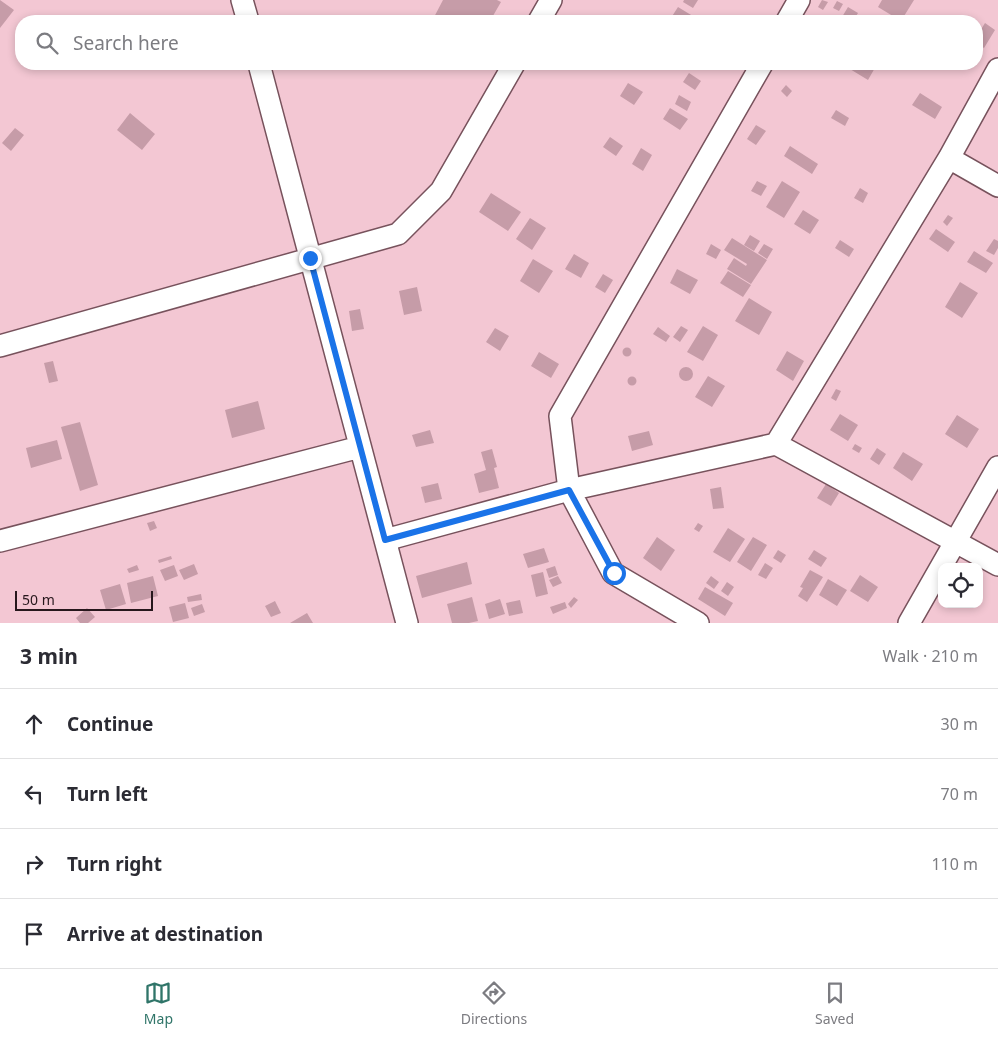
<!DOCTYPE html>
<html lang="en">
<head>
<meta charset="utf-8">
<style>
  :root { --surface:#fff; --page:#f7f7f7; --text:#2b2b33; --muted:#7c7c81; --line:#e1e1e2; --accent:#307569 }
  body { margin:0; font-family:"Noto Sans",sans-serif; background:var(--page); color:var(--text) }
  .controls { position:absolute; right:15px; bottom:15px; display:grid; overflow:hidden; border-radius:10px; box-shadow:0 2px 8px #0003 }
  .controls button { width:45px; height:45px; display:grid; place-items:center; padding:0; border:0; border-bottom:1px solid var(--line); background:var(--surface); color:var(--text); font:25px sans-serif }
  .scale { position:absolute; left:15px; bottom:12px; width:138px; box-sizing:border-box; padding-left:5px; border:2px solid #27171c; border-top:0; font-size:14px; line-height:18px; white-space:nowrap; color:#27171c; -webkit-text-stroke:4px #f3c7d3; paint-order:stroke }
  .stop { position:absolute; width:15px; height:15px; margin:-11px; border:4px solid #1a73e8; border-radius:50%; background:#fff }
  .stop.end { background:#1a73e8; border-color:#fff; box-shadow:0 1px 5px #0008 }
  .list { margin:0; padding:0; list-style:none }
  h2 { display:flex; justify-content:space-between; align-items:center; height:65px; margin:0; padding:0 20px; font-size:21px }
  h2 small { font-size:16px; font-weight:400; color:var(--muted) }
  .list li { display:grid; grid-template-columns:32px 1fr auto; gap:15px; align-items:center; box-sizing:border-box; height:70px; padding:0 20px; border-top:1px solid var(--line) }
  .list b { display:block; font-size:19px; white-space:nowrap }
  .list em { font-size:16px; font-style:normal; color:var(--muted) }
  .icon { flex:none; width:28px; height:28px; fill:none; stroke:currentColor; stroke-width:2; stroke-linecap:round; stroke-linejoin:round }
  .map { position:relative; flex:none; width:998px; height:623px; overflow:hidden }
  .search { position:absolute; background:var(--surface); box-shadow:0 2px 8px #0003; left:15px; right:15px; top:15px; height:55px; display:flex; align-items:center; gap:12px; box-sizing:border-box; padding:0 18px; border-radius:20px; color:var(--muted); font-size:19px }
  .sheet { height:345px; background:var(--surface) }
  nav { display:flex; justify-content:space-around; align-items:center; box-sizing:border-box; height:70px; border-top:1px solid var(--line); background:var(--surface); font-size:14px; color:var(--muted) }
  nav a { display:grid; justify-items:center; gap:2px }
  nav .on { color:var(--accent) }
  .map>svg:first-child { display:block }
</style>
</head>
<body>
<div class="map">
<svg width="998" height="623" viewBox="0 0 998 623">
  <rect width="100%" height="100%" fill="#f3c7d3"/>
  <!-- building -->
  <path fill="#c69ca8" d="M0,0L14,10L0,28Z
    M443,0H497L501,2L490,21H432Z
    M684,0H698L693,8L683,2Z
    M822,0L828,2L823,10L818,7Z
    M882,0H914L901,21L878,7Z
    M837,1L843,4L839,11L833,8Z
    M678,7L696,18L694,21H669Z
    M848,7L858,13L853,21H849L842,17Z
    M861,15L872,21H857Z
    M985,23L995,30L984,48L977,43V36Z
    M846,64H872L876,66L868,80L845,66Z
    M689,73L701,81L695,90L683,82Z
    M628,83L643,92L634,105L620,96Z
    M786,85L792,91L787,97L781,91Z
    M920,93L942,107L935,119L912,105Z
    M679,95L691,102L687,111L675,104Z
    M670,108L688,119L680,130L663,119Z
    M836,110L849,118L845,126L831,118Z
    M130,113L155,134L142,150L117,130Z
    M756,125L766,131L756,145L747,139Z
    M15,128L24,135L11,151L2,143Z
    M610,137L623,146L616,156L603,147Z
    M790,146L818,164L812,174L784,156Z
    M641,148L652,155L643,171L632,164Z
    M757,181L767,186L761,196L751,191Z
    M782,181L800,192L784,218L766,207Z
    M860,188L868,193L863,203L854,198Z
    M491,193L521,212L508,231L479,212Z
    M803,210L819,220L810,234L794,224Z
    M948,215L953,218L947,226L943,222Z
    M530,218L546,228L532,250L516,239Z
    M936,229L955,242L948,252L929,239Z
    M750,235L760,241L754,251L744,245Z
    M732,238L767,260L751,284L727,269L734,258L746,266L747,264L724,250Z
    M994,239L998,241V248L994,255L986,251Z
    M840,240L854,249L849,257L835,248Z
    M711,244L721,250L716,259L706,254Z
    M764,244L773,249L767,259L758,253Z
    M974,251L993,263L986,273L967,262Z
    M574,254L589,263L581,278L565,269Z
    M533,259L553,271L539,293L520,281Z
    M677,269L698,280L690,294L670,283Z
    M728,271L751,285L743,297L720,283Z
    M603,274L613,280L605,293L595,287Z
    M960,282L978,293L962,318L945,307Z
    M417,287L422,311L404,315L399,291Z
    M749,298L772,312L759,335L735,321Z
    M360,309L364,329L352,331L349,311Z
    M681,326L688,330L680,342L673,337Z
    M703,326L718,335L703,361L687,352Z
    M658,327L670,336L666,342L653,334Z
    M495,328L509,336L500,351L486,342Z
    M622.5 352a4.5 4.5 0 1 1 9 0a4.5 4.5 0 1 1-9 0Z
    M787,351L804,361L793,381L776,370Z
    M539,352L559,364L551,378L531,366Z
    M53,361L58,381L49,383L44,363Z
    M679 374a7 7 0 1 1 14 0a7 7 0 1 1-14 0Z
    M708,376L725,386L712,407L695,397Z
    M627.5 381a4.5 4.5 0 1 1 9 0a4.5 4.5 0 1 1-9 0Z
    M836,389L841,391L836,401L831,398Z
    M258,401L265,429L232,438L225,410Z
    M840,414L858,425L848,441L830,430Z
    M957,415L979,429L967,448L945,434Z
    M80,422L98,485L80,491L61,427Z
    M430,430L434,443L416,447L412,435Z
    M649,431L653,445L632,451L628,436Z
    M57,440L62,459L31,468L26,448Z
    M855,444L862,448L859,453L852,449Z
    M877,448L886,454L879,465L870,459Z
    M492,449L497,467L494,468L499,488L479,493L474,474L486,470L481,452Z
    M903,452L923,464L912,481L893,468Z
    M438,483L442,499L425,503L421,487Z
    M826,484L839,493L831,506L817,498Z
    M721,487L724,508L713,509L710,489Z
    M154,521L157,528L150,531L147,523Z
    M698,523L703,526L699,532L694,529Z
    M728,528L745,539L730,562L713,552Z
    M657,537L675,550L661,571L643,558Z
    M753,537L767,545L751,571L737,562Z
    M544,548L549,562L528,568L523,554Z
    M778,550L786,555L781,563L773,558Z
    M814,550L827,558L821,567L808,559Z
    M171,556L172,559L159,563L158,560Z
    M467,562L472,584L422,598L416,576Z
    M765,563L773,568L766,579L758,575Z
    M194,564L198,574L184,580L179,570Z
    M137,565L139,570L129,573L127,569Z
    M174,565L178,576L165,581L160,570Z
    M555,566L558,575L549,578L546,569Z
    M810,570L823,577L807,602L798,596L803,588L800,587Z
    M543,572L548,594L536,597L531,575Z
    M860,575L878,587L868,602L850,591Z
    M153,576L158,596L131,603L127,583Z
    M558,576L562,583L553,587L549,580Z
    M711,576L719,582L714,589L706,583Z
    M828,579L847,590L837,606L819,595Z
    M727,582L734,587L728,596L721,591Z
    M120,584L126,604L106,610L100,590Z
    M705,587L733,603L725,616L698,599Z
    M201,594L202,600L188,602L187,597Z
    M472,597L478,621L469,623H452L447,604Z
    M574,597L578,600L571,608L568,604Z
    M500,599L505,614L489,619L485,604Z
    M520,600L523,613L509,616L506,603Z
    M275,601L281,613L271,617L265,606Z
    M565,602L567,608L553,614L550,607Z
    M185,603L189,618L173,622L169,607Z
    M202,604L205,612L194,616L191,608Z
    M87,608L95,617L88,623H80L76,618Z
    M307,613L313,623H290Z"/>
  <g fill="none" stroke-linecap="round" stroke-linejoin="round">
    <defs>
      <path id="street" d="M242,0L248,21
        M539,21L551,0
        M787,21L799,0
        M259,64L407,623
        M949,158L998,186
        M0,346L398,234L441,191L514,64
        M776,444L998,565
        M385,540L569,490L776,444L949,158L998,69
        M0,541L360,447
        M698,623L613,573L569,490L560,416L762,64
        M909,623L998,467"/>
    </defs>
    <!-- street casing -->
    <use href="#street" stroke="#77525c" stroke-width="24"/>
    <!-- street -->
    <use href="#street" stroke="#fff" stroke-width="21"/>
  </g>
  <g fill="none" stroke-linecap="round" stroke-linejoin="round">
    <!-- route -->
    <path stroke="#1a73e8" stroke-width="6" d="M310,258L385,540L569,490L614,573"/>
  </g>
</svg>
<div class="controls">
<button><svg class="icon" aria-label="locate" viewBox="0 0 24 24"><circle cx="12" cy="12" r="6"/><path d="M12 2v4M12 18v4M2 12h4M18 12h4"/></svg></button>
</div>
<div class="scale">50 m</div>
<div class="stop" style="left:614px;top:573px"></div>
<div class="stop end" style="left:310px;top:258px"></div>
<div class="search"><svg class="icon" aria-label="search" viewBox="0 0 24 24"><circle cx="10" cy="10" r="6"/><path d="M15 15l6 6"/></svg>Search here</div>
</div>
<section class="sheet">
<h2>3 min<small>Walk · 210 m</small></h2>
<ul class="list">
<li><svg class="icon" aria-label="ahead" viewBox="0 0 24 24"><path d="M12 20V5M6 11l6-6 6 6"/></svg><div><b>Continue</b></div><em>30 m</em></li>
<li><svg class="icon" aria-label="left" viewBox="0 0 24 24"><path d="M17 20v-9H6M10 6l-5 5 5 5"/></svg><div><b>Turn left</b></div><em>70 m</em></li>
<li><svg class="icon" aria-label="right" viewBox="0 0 24 24"><path d="M7 20v-9h11M14 6l5 5-5 5"/></svg><div><b>Turn right</b></div><em>110 m</em></li>
<li><svg class="icon" aria-label="arrive" viewBox="0 0 24 24"><path d="M6 21V4h12l-3 4 3 4H6"/></svg><div><b>Arrive at destination</b></div></li>
</ul>
</section>
<nav>
<a class="on"><svg class="icon" aria-label="map" viewBox="0 0 24 24"><path d="M3 6l6-2 6 2 6-2v14l-6 2-6-2-6 2zM9 4v14M15 6v14"/></svg>Map</a>
<a><svg class="icon" aria-label="directions" viewBox="0 0 24 24"><path d="M12 3l9 9-9 9-9-9zM9 14v-3h6M13 9l2 2-2 2"/></svg>Directions</a>
<a><svg class="icon" aria-label="saved" viewBox="0 0 24 24"><path d="M7 4h10v16l-5-4-5 4z"/></svg>Saved</a>
</nav>
</body>
</html>
